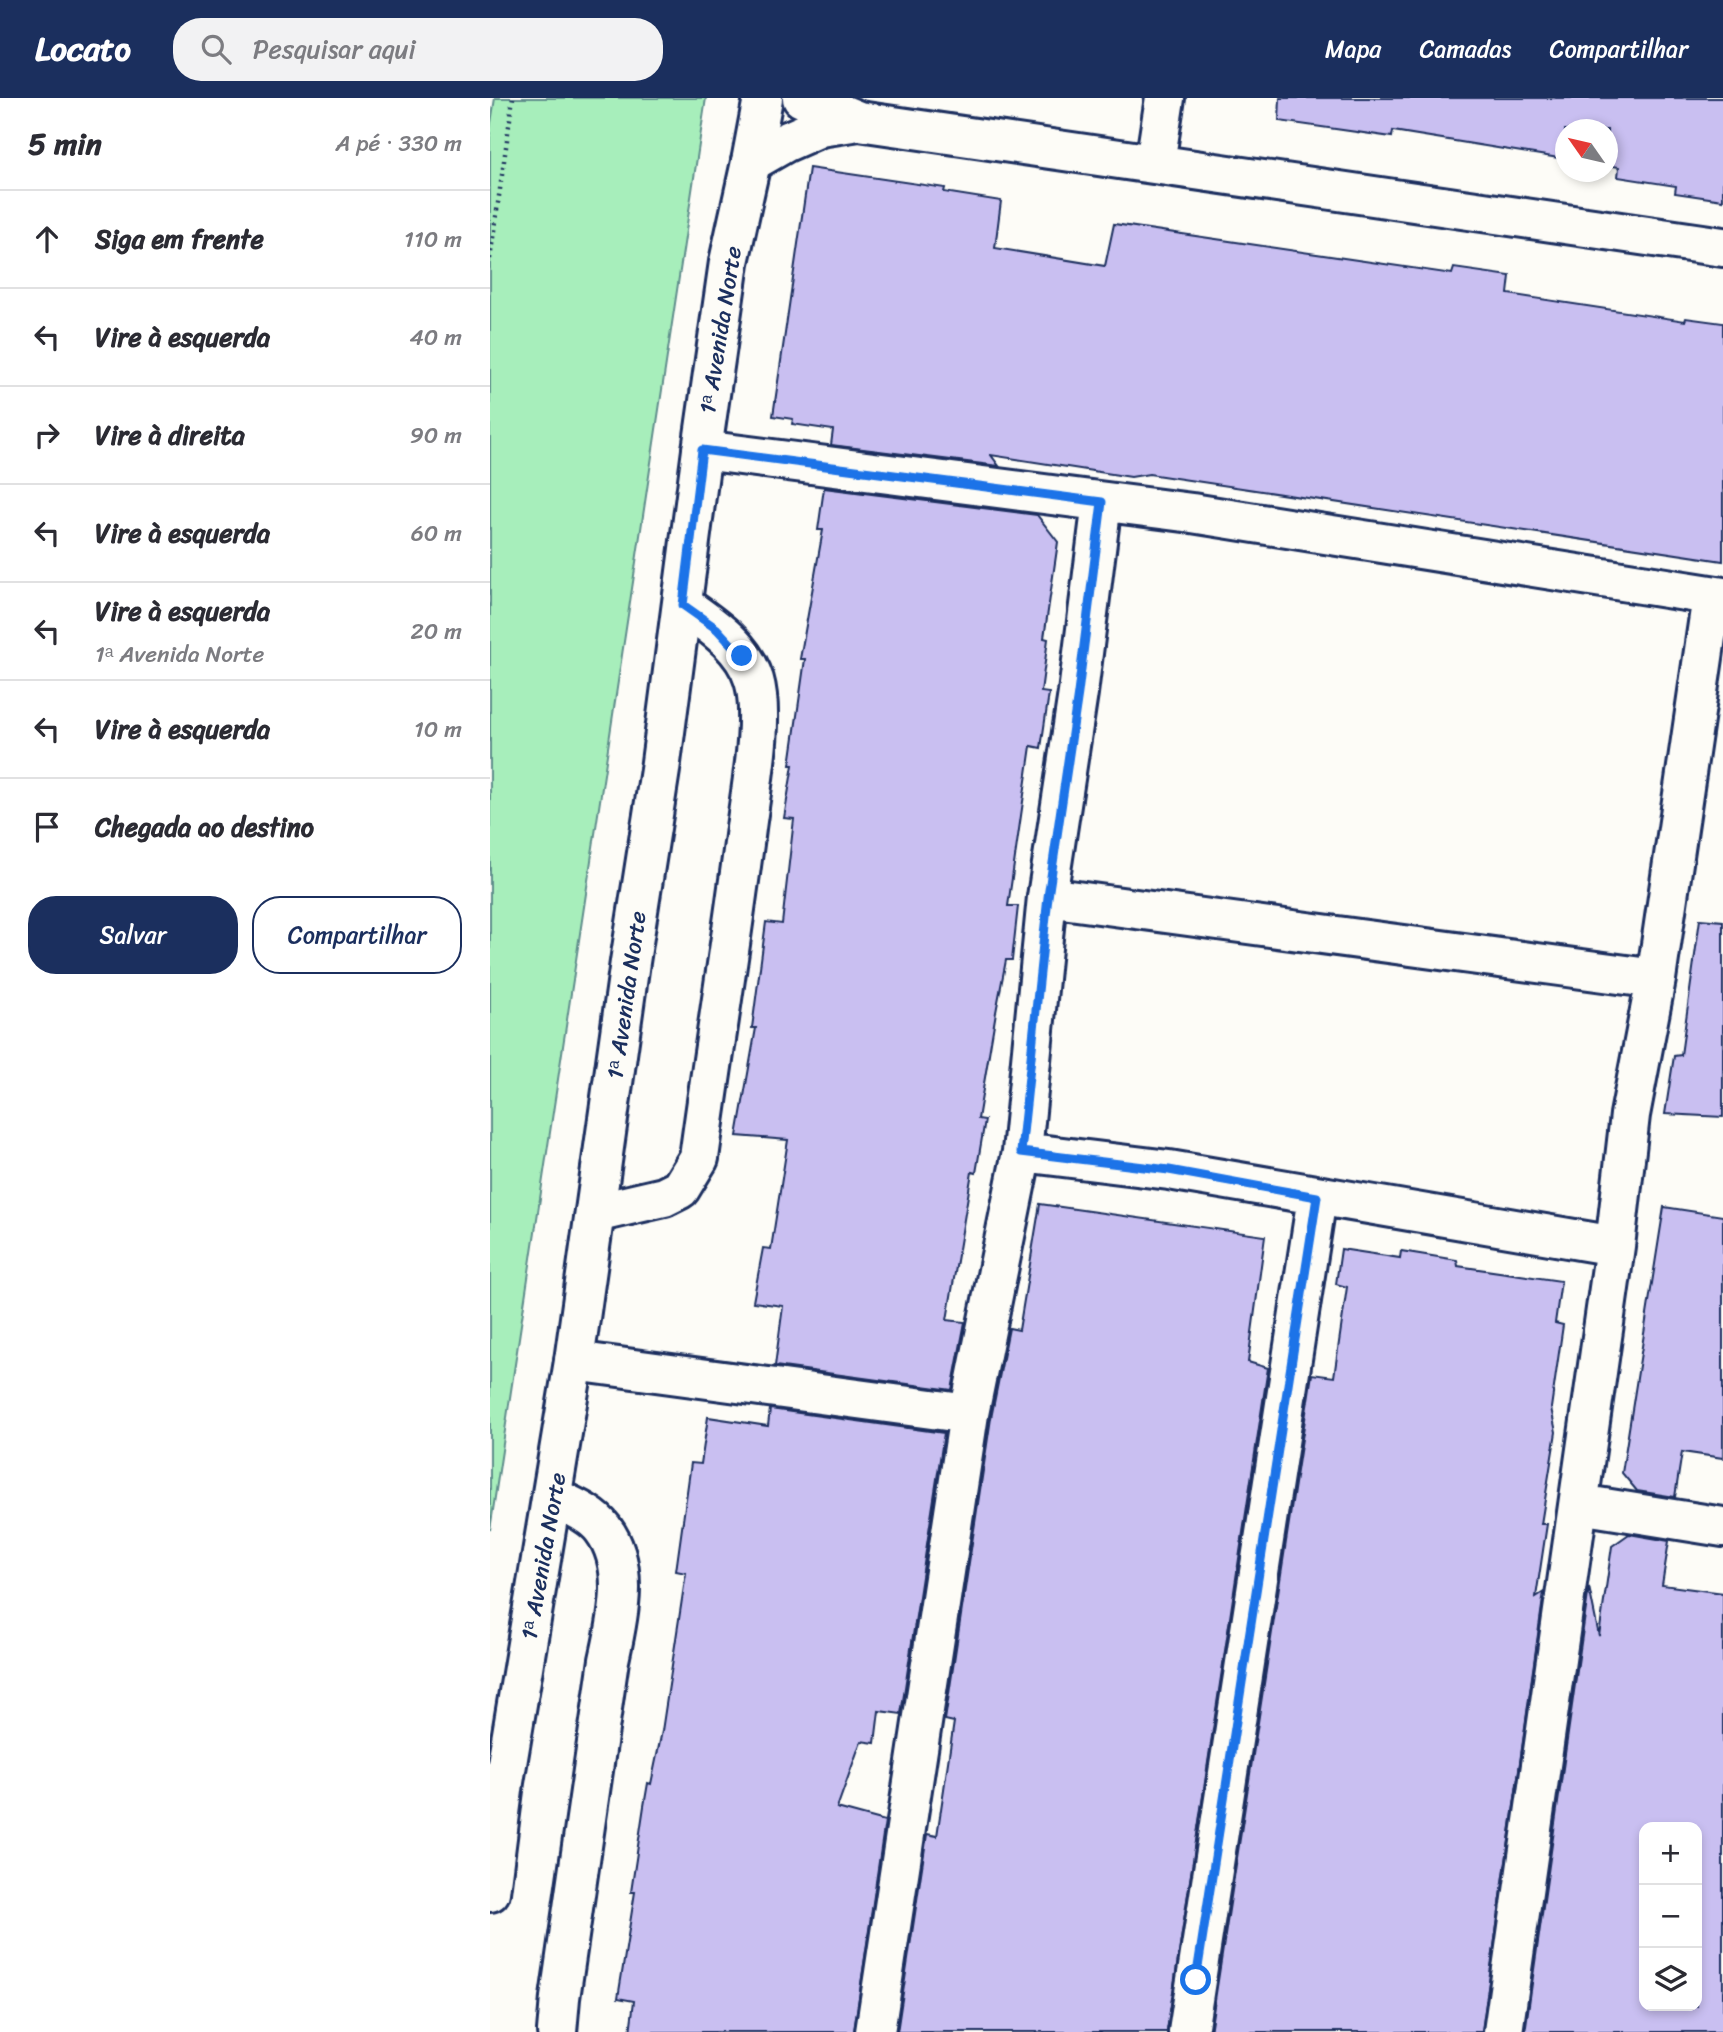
<!DOCTYPE html>
<html lang="pt">
<head>
<meta charset="utf-8">
<style>
  :root { --surface:#fff; --page:#f2f2f3; --text:#2b2b33; --muted:#7c7c81; --line:#e1e1e2; --accent:#1b2f5e }
  body { margin:0; font-family:Sriracha,sans-serif; background:var(--page); color:var(--text) }
  .controls { position:absolute; right:21px; bottom:21px; display:grid; overflow:hidden; border-radius:14px; box-shadow:0 4px 10px #0003 }
  .controls button { width:63px; height:63px; display:grid; place-items:center; padding:0; border:0; border-bottom:2px solid var(--line); background:var(--surface); color:var(--text); font:35px sans-serif }
  .compass { position:absolute; left:1065px; top:21px; width:63px; height:63px; border-radius:50%; background:var(--surface); box-shadow:0 4px 10px #0003; rotate:304deg }
  .stop { position:absolute; width:21px; height:21px; margin:-16px; border:5px solid #1a73e8; border-radius:50%; background:#fff }
  .stop.end { background:#1a73e8; border-color:#fff; box-shadow:0 2px 7px #0008 }
  .list { margin:0; padding:0; list-style:none }
  h2 { display:flex; justify-content:space-between; align-items:center; height:91px; margin:0; padding:0 28px; font-size:30px }
  h2 small { font-size:23px; font-weight:400; color:var(--muted) }
  .list li { display:grid; grid-template-columns:46px 1fr auto; gap:21px; align-items:center; box-sizing:border-box; height:98px; padding:0 28px; border-top:2px solid var(--line) }
  .list b { display:block; font-size:26px; white-space:nowrap }
  .list p { margin:0; font-size:23px; white-space:nowrap; color:var(--muted) }
  .list em { font-size:23px; font-style:normal; color:var(--muted) }
  .actions { display:flex; gap:14px; padding:21px 28px }
  .actions a { flex:1; padding:16px 0; border:2px solid var(--accent); border-radius:28px; text-align:center; font-size:24px; color:var(--accent) }
  .actions .main { background:var(--accent); color:#fff }
  .icon { flex:none; width:38px; height:38px; fill:none; stroke:currentColor; stroke-width:2; stroke-linecap:round; stroke-linejoin:round }
  .map { position:relative; flex:none; width:1233px; height:1934px; overflow:hidden }
  header { display:flex; align-items:center; gap:42px; box-sizing:border-box; height:98px; padding:0 35px; background:var(--accent); color:#fff }
  header strong { font-size:33px }
  nav { display:flex; gap:38px; margin-inline-start:auto; font-size:24px }
  .search { width:490px; height:63px; background:var(--page); display:flex; align-items:center; gap:18px; box-sizing:border-box; padding:0 24px; border-radius:28px; color:var(--muted); font-size:26px }
  main { display:flex }
  aside { flex:1; background:var(--surface) }
  .map>svg:first-child { display:block }
</style>
</head>
<body>
<header>
<strong>Locato</strong>
<div class="search"><svg class="icon" aria-label="search" viewBox="0 0 24 24"><circle cx="10" cy="10" r="6"/><path d="M15 15l6 6"/></svg>Pesquisar aqui</div>
<nav><a>Mapa</a><a>Camadas</a><a>Compartilhar</a></nav>
</header>
<main>
<aside>
<h2>5 min<small>A pé · 330 m</small></h2>
<ul class="list">
<li><svg class="icon" aria-label="ahead" viewBox="0 0 24 24"><path d="M12 20V5M6 11l6-6 6 6"/></svg><div><b>Siga em frente</b></div><em>110 m</em></li>
<li><svg class="icon" aria-label="left" viewBox="0 0 24 24"><path d="M17 20v-9H6M10 6l-5 5 5 5"/></svg><div><b>Vire à esquerda</b></div><em>40 m</em></li>
<li><svg class="icon" aria-label="right" viewBox="0 0 24 24"><path d="M7 20v-9h11M14 6l5 5-5 5"/></svg><div><b>Vire à direita</b></div><em>90 m</em></li>
<li><svg class="icon" aria-label="left" viewBox="0 0 24 24"><path d="M17 20v-9H6M10 6l-5 5 5 5"/></svg><div><b>Vire à esquerda</b></div><em>60 m</em></li>
<li><svg class="icon" aria-label="left" viewBox="0 0 24 24"><path d="M17 20v-9H6M10 6l-5 5 5 5"/></svg><div><b>Vire à esquerda</b><p>1ᵃ Avenida Norte</p></div><em>20 m</em></li>
<li><svg class="icon" aria-label="left" viewBox="0 0 24 24"><path d="M17 20v-9H6M10 6l-5 5 5 5"/></svg><div><b>Vire à esquerda</b></div><em>10 m</em></li>
<li><svg class="icon" aria-label="arrive" viewBox="0 0 24 24"><path d="M6 21V4h12l-3 4 3 4H6"/></svg><div><b>Chegada ao destino</b></div></li>
</ul>
<div class="actions"><a class="main">Salvar</a><a>Compartilhar</a></div>
</aside>
<div class="map">
<svg width="1233" height="1934" viewBox="0 0 1233 1934">
  <rect width="100%" height="100%" fill="#fdfcf7"/>
  <filter id="ink" filterUnits="userSpaceOnUse"><feTurbulence type="fractalNoise" baseFrequency=".0143" numOctaves="2"/><feDisplacementMap in="SourceGraphic" scale="14" xChannelSelector="R" yChannelSelector="G"/><feConvolveMatrix kernelMatrix="1 2 1 2 8 2 1 2 1" color-interpolation-filters="sRGB"/></filter>
  <g filter="url(#ink)">
    <!-- green -->
    <path fill="#a7eebb" stroke="#618e8c" stroke-width="2" d="M5,0H216L0,1432V31Z"/>
    <!-- building -->
    <path fill="#c9bff1" stroke="#1b2f5e" stroke-width="2" fill-rule="evenodd" d="M790,0H1233V102L1185,95L1186,88L1128,79L1129,69L1117,67V32H1075V61L903,33L902,39L789,23Z
      M319,70L455,90L454,94L511,103L505,150L615,168L624,126L962,176L964,170L1020,178L1018,196L1195,223L1196,220L1233,225V463L659,376L641,379L501,357L509,368L341,347L343,332L302,326L303,321L283,318Z
      M334,390L547,417L568,444L554,540L558,541L551,594L559,595L551,650L541,648L518,808H528L522,862H516L506,914L488,1021L495,1022L486,1075L482,1074L457,1222L475,1224L462,1292L285,1268L293,1208L263,1204L273,1150L281,1151L298,1042L247,1038L266,930H262L276,824L292,826L304,721L294,720L303,667H300L315,561H310L333,432H328Z
      M1210,821L1233,823V1019L1175,1016L1184,958L1191,957Z
      M550,1106L775,1138L758,1264L778,1270L677,1934H407L437,1736L447,1738L464,1624L455,1622L501,1320L519,1230L529,1232Z
      M1174,1109L1233,1118V1360L1192,1354L1185,1399L1147,1393L1132,1375Z
      M851,1151L910,1160L911,1153L967,1162L968,1168L1071,1183L1065,1225L1073,1227L1061,1310L1066,1334L1051,1426H1057L1046,1499L1054,1494L992,1934H720L822,1276L844,1279L857,1189L846,1186Z
      M280,1311L454,1335L411,1616L389,1613L385,1645L371,1643L347,1710L395,1723L364,1934H140L144,1903L128,1900L145,1794H141L154,1708L158,1685L161,1686L172,1633L196,1475L186,1473L201,1365L211,1366L218,1319L278,1328Z
      M1139,1436L1179,1443L1172,1487L1233,1495V1934H1035L1099,1489L1109,1538L1122,1448ZM1154,1729H1207V1908H1154Z"/>
    <g fill="none" stroke-linecap="round" stroke-linejoin="round">
      <defs>
        <path id="street" d="M312,0L369,23L1233,149
          M261,64L296,44L330,29L369,23
          M665,65L675,0
          M212,352L702,415L1233,499
          M557,799L1166,881
          M532,1054L679,1072L1125,1148
          M105,1115L174,1099L190,1091L209,1060C224,950 242,840 256,730C261,691 275,619 264,582C253,547 221,527 193,507
          M84,1263L479,1316
          M63,1399C80,1408 101,1415 113,1431C141,1468 128,1521 119,1562L70,1900L67,1934
          M1089,1406L1233,1429
          M385,1934L479,1316L532,1054L557,799L588,595L612,404
          M698,1934L827,1099
          M1013,1934L1125,1148L1140,1017L1166,881L1222,498"/>
        <path id="secondary" d="M0,1794L14,1684L84,1263L140,864L170,672L212,352L239,164L261,64L273,0"/>
      </defs>
      <!-- street casing -->
      <use href="#street" stroke="#1b2f5e" stroke-width="44"/>
      <!-- secondary casing -->
      <use href="#secondary" stroke="#1b2f5e" stroke-width="44"/>
      <!-- path -->
      <path stroke="#1b2f5e" stroke-width="4.5" stroke-dasharray="2 5" stroke-linecap="butt" d="M0,161L23,0"/>
      <!-- street -->
      <use href="#street" stroke="#fdfcf7" stroke-width="38"/>
      <!-- secondary -->
      <use href="#secondary" stroke="#fdfcf7" stroke-width="38"/>
    </g>
  </g>
  <g fill="none" stroke-linecap="round" stroke-linejoin="round" filter="url(#ink)">
    <!-- route -->
    <path stroke="#1a73e8" stroke-width="9" d="M252,558L227,531L193,507L212,352L612,404L588,595L558,799L531,1054L679,1072L827,1099L706,1882"/>
  </g>
  <g text-anchor="middle" stroke-width="5" stroke-linejoin="round" paint-order="stroke">
    <!-- street labels -->
    <g font-size="23" fill="#1b2f5e" stroke="#fdfcf7">
      <text transform="translate(230 232) rotate(-81)" y="8">1ᵃ Avenida Norte</text>
      <text transform="translate(136 897) rotate(-82)" y="8">1ᵃ Avenida Norte</text>
      <text transform="translate(53 1458) rotate(-80)" y="8">1ᵃ Avenida Norte</text>
    </g>
  </g>
</svg>
<div class="controls">
<button>+</button>
<button>−</button>
<button><svg class="icon" aria-label="layers" viewBox="0 0 24 24"><path d="M12 4l9 5-9 5-9-5zM3 14l9 5 9-5"/></svg></button>
</div>
<svg class="compass" viewBox="-18 -18 36 36"><path d="M0-13l5 13h-10z" fill="#e53935"/><path d="M0 13l5-13h-10z" fill="#7c7c81"/></svg>
<div class="stop" style="left:706px;top:1882px"></div>
<div class="stop end" style="left:252px;top:558px"></div>
</div>
</main>
</body>
</html>
